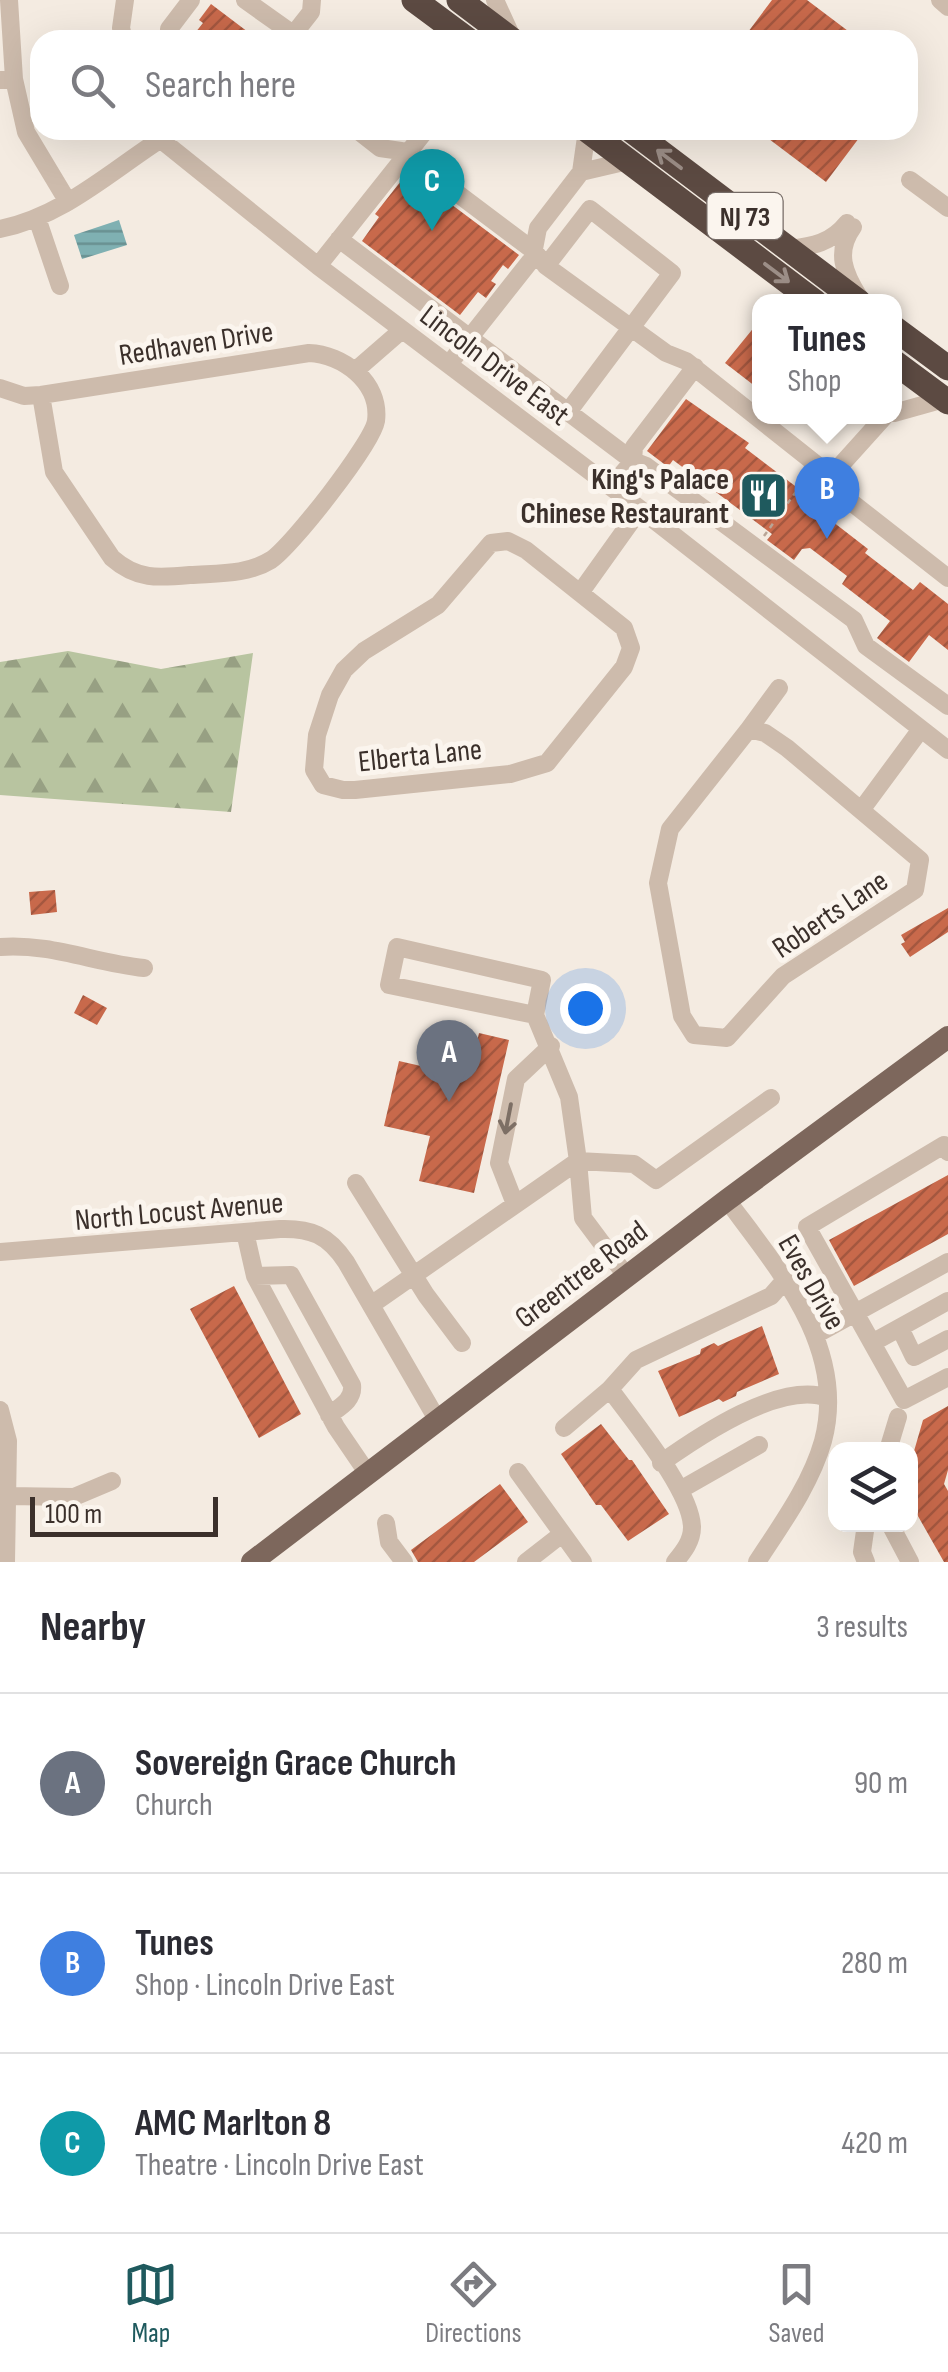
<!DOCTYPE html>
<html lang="en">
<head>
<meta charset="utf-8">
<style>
  :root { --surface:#fff; --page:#f2f2f3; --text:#2b2b33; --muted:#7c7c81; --line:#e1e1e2; --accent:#1f5a5e }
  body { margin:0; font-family:"Sofia Sans Condensed",sans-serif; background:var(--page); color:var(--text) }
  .controls { position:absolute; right:30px; bottom:30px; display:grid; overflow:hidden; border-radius:20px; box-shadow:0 10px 40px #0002 }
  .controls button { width:90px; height:90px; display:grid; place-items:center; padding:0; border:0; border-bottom:2px solid var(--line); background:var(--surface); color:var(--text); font:50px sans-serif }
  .scale { position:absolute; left:30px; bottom:25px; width:188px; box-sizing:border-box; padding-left:10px; border:5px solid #3b302b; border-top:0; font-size:28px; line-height:35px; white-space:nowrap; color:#3b302b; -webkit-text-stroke:8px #fbf5ee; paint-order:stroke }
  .you { position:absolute; left:585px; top:1008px; width:35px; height:35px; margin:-25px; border:8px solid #fff; border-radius:50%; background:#1a73e8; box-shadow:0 0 0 15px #1a73e833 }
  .badge { display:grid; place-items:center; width:65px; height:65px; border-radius:50%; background:var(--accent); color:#fff; font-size:32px; font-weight:700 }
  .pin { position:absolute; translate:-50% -82px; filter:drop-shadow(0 2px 5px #0008) }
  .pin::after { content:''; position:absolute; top:52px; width:35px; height:30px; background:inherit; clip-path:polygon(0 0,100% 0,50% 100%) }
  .popup { position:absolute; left:752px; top:294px; width:150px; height:130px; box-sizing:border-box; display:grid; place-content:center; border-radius:20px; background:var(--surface); filter:drop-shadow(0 2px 8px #0005); font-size:32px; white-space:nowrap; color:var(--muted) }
  .popup b { font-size:38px; color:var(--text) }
  .popup::after { content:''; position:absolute; left:50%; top:100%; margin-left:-20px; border:20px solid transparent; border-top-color:var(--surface) }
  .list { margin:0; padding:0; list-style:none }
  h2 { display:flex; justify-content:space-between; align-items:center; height:130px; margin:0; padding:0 40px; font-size:42px }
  h2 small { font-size:32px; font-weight:400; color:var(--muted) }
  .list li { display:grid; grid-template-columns:65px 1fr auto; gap:30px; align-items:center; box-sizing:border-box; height:180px; padding:0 40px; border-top:2px solid var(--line) }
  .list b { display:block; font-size:38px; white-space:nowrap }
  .list p { margin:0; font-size:32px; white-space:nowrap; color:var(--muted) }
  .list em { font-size:32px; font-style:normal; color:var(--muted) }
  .icon { flex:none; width:55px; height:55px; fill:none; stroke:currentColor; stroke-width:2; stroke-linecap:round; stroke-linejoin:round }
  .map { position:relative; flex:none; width:948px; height:1562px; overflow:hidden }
  .search { position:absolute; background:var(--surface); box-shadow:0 10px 40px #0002; left:30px; right:30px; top:30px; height:110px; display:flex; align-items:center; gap:25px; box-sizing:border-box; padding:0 35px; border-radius:30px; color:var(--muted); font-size:38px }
  .sheet { height:670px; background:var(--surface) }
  nav { display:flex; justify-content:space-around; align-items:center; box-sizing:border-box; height:140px; border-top:2px solid var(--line); background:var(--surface); font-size:28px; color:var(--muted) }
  nav a { display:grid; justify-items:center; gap:5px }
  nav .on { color:var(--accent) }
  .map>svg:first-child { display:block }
</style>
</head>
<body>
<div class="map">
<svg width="948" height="1562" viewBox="0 0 948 1562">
  <defs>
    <pattern id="forest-firs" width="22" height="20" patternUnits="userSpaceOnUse" patternTransform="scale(2.5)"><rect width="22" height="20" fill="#b8c4a0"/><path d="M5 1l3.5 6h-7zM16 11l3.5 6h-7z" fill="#97a083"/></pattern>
    <pattern id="water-rules" width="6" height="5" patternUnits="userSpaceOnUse" patternTransform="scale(2.5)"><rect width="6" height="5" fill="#7fb0b2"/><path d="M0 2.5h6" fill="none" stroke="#699091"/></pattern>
    <pattern id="building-hatch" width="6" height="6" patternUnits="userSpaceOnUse" patternTransform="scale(2.5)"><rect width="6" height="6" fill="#c8694b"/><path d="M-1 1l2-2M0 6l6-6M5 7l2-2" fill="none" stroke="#a4573f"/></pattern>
  </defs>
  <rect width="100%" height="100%" fill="#f4ebe1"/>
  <!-- forest -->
  <path fill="url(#forest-firs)" d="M68,651L161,669L253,653L231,812L0,795V662Z"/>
  <!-- water -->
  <path fill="url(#water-rules)" d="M119,220L127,245L82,259L74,235Z"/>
  <!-- building -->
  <path fill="url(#building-hatch)" d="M772,0H807L860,40H742Z
    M211,4L248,32L242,40H204L195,33L203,23L199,20Z
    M757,130H865L826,182Z
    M408,172L519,255L508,269L503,265L491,281L496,284L486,298L478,292L460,315L362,241L379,217L375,214Z
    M760,320V390L725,363Z
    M686,399L749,443L745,448L803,492L806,488L822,500L815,508L868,549L865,553L913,590L920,582L948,604V650L929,635L909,662L877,638L890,621L842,584L847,576L810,548L802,549L794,560L767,540L772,534L673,460L668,467L647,451Z
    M55,890L57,912L31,915L29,892Z
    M948,908V932L910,957L901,944L905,942L901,935Z
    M83,995L107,1008L97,1025L74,1013Z
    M479,1033L509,1040L474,1193L419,1181L430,1136L384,1126L399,1061L469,1077Z
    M948,1175V1234L854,1286L829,1240Z
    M234,1286L301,1414L259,1438L190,1309Z
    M762,1326L779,1374L737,1392L736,1396L723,1402L719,1399L679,1417L658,1371L700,1354L701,1349L714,1343L718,1346Z
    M948,1406V1470L944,1484L948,1491V1562H944L910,1502V1465L923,1420Z
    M601,1424L629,1460H632L669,1514L628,1541L601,1505H596L561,1454Z
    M500,1484L528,1522L474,1562H418L411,1550Z"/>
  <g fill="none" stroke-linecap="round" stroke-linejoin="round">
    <!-- path -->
    <path stroke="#b9a596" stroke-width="2.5" stroke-dasharray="5 5" stroke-linecap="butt" d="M764,536L806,478"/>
    <!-- minor -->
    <path stroke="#cdbbac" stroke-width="18" d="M245,0L293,34
      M495,0L511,35
      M940,0L948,7
      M124,40L121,28L125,0
      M169,40V29L191,0
      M289,40L311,12L312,0
      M14,79L26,132L68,202
      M0,80L14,79L9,0
      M155,130L160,139L318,266L640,509L948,750
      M357,130L380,148L401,151L534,251L546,266L666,353L686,361L831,476L837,491L948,578
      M587,130L581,172L628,161
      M910,180L948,208
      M37,218L60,286
      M853,227C835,252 844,273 859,297
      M0,229C68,215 117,165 175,130
      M339,239L633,461L646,466L854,620L866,646L948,706
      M789,249C813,246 831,243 847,223
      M318,266L426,130
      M546,266L590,209L672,273L568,412
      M449,364L532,259L538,228L581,172
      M356,370L402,330
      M0,388L24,396L41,395L309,353C342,354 381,382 376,421C372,444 292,546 271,560C247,575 218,573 190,575C158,578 137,580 112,558L54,472L41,395
      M894,413L944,399
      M831,476L885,416
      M611,487L633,461L634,447L695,367
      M508,541L526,550L624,628L631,648L624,667L547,763L510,774L355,790H343L323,785L314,770L317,735L330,695L344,670L364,651L438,605L491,543Z
      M580,593L640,509
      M749,729L765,733L787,748L920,860L915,890L783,976L727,1038L694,1035L682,1016L658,883L670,829Z
      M749,729L779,688
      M862,809L921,729
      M0,947C50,943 95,963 144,968
      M535,1015L389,985L397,947L542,980L535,1015L569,1097L578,1161L634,1164L656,1180L771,1098
      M948,1152L944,1145L807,1227L904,1400L948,1377
      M356,1183L426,1295L462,1343
      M727,1200C778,1269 848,1348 823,1441C811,1484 781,1525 757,1562
      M515,1204L499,1163L516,1079L551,1046
      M245,1232L255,1276L336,1427L368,1474
      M0,1252L280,1229C311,1228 328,1235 346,1262L438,1421
      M255,1276L291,1275L352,1385C354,1400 340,1407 329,1415
      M371,1305L578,1161L583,1218L627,1277
      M900,1328L914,1357L948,1339
      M815,1335L948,1262
      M872,1343L948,1301
      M610,1389C632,1420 691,1490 692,1527C692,1541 684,1551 675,1562
      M0,1410L8,1441L6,1562
      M564,1428L610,1389L636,1360L771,1296L785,1280
      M888,1450L898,1417
      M661,1463C699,1436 781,1380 828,1398
      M518,1472L583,1562
      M680,1490L759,1445
      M8,1496L74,1497L112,1481
      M386,1523L389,1542L404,1562
      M890,1524L910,1562
      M526,1562L562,1534
      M866,1562L862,1552L866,1524"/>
    <!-- major -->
    <path stroke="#7d675c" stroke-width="22" d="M252,1562L727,1200L948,1037"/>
    <!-- highway -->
    <path stroke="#5c4a42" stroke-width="25" d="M414,0L468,40
      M459,0L512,40
      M587,130L815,302
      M631,130L859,302
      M894,328L948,368
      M894,362L948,402"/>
  </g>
  <!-- one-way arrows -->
  <defs><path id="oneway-shaft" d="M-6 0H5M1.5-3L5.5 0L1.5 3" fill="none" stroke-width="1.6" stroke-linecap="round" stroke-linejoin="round" transform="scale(2.5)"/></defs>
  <g stroke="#9c8e87">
    <use href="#oneway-shaft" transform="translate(669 159) rotate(-143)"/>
    <use href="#oneway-shaft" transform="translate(777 273) rotate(37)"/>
  </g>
  <use stroke="#7d6f65" href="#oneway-shaft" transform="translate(508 1119) rotate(101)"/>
  <!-- icons -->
  <defs>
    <symbol id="restaurant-square" viewBox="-11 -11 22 22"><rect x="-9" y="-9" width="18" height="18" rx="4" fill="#1f5a5e" stroke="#fbf5ee"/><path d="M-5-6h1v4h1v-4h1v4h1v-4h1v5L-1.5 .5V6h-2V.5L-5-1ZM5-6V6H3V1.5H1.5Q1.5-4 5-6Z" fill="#fff"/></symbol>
  </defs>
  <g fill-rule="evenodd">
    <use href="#restaurant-square" x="736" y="468" width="55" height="55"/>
  </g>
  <g text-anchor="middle" stroke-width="10" stroke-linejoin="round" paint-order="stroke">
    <!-- shield labels -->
    <rect fill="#fbf5ee" stroke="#756b66" stroke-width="2.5" x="707.5" y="193" width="75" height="46" rx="8"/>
    <g font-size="28" font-weight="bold" fill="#3b302b">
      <text x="745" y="226">NJ 73</text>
    </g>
    <!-- street labels -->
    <g font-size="30" fill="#3b302b" stroke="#fbf5ee">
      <text transform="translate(196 343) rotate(-9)" y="10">Redhaven Drive</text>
      <text transform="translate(495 365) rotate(37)" y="10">Lincoln Drive East</text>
      <text transform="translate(420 755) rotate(-6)" y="10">Elberta Lane</text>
      <text transform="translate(830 914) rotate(-34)" y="10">Roberts Lane</text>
      <text transform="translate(179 1211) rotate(-5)" y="10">North Locust Avenue</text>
      <text transform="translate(581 1274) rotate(-37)" y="10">Greentree Road</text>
      <text transform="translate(812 1282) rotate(60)" y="10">Eves Drive</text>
    </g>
    <!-- poi labels -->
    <g font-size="30" font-weight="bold" fill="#3b302b" stroke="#fbf5ee" text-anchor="end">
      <text x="729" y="489">King's Palace<tspan x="729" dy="34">Chinese Restaurant</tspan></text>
    </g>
  </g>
</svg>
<div class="controls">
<button><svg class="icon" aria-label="layers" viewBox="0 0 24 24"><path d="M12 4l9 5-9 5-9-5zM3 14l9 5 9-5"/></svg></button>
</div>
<div class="scale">100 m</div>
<div class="you"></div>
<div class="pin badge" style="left:449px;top:1102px;background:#6b7280">A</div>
<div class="pin badge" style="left:827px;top:539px;background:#3f7fe0">B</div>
<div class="popup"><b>Tunes</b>Shop</div>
<div class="pin badge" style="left:432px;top:231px;background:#0f9aa8">C</div>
<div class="search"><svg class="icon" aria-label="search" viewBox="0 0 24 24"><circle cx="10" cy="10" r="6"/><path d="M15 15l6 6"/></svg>Search here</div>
</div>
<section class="sheet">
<h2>Nearby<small>3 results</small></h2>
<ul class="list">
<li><span class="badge" style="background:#6b7280">A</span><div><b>Sovereign Grace Church</b><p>Church</p></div><em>90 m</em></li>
<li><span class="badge" style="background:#3f7fe0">B</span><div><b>Tunes</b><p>Shop · Lincoln Drive East</p></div><em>280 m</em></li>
<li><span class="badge" style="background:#0f9aa8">C</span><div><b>AMC Marlton 8</b><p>Theatre · Lincoln Drive East</p></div><em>420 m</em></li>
</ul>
</section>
<nav>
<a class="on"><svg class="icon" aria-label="map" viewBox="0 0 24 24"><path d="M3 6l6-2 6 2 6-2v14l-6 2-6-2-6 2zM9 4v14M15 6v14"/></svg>Map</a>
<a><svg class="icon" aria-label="directions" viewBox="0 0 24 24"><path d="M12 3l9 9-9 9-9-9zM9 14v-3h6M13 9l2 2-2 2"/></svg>Directions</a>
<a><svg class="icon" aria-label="saved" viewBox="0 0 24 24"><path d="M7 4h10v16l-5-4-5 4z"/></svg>Saved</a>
</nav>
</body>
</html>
